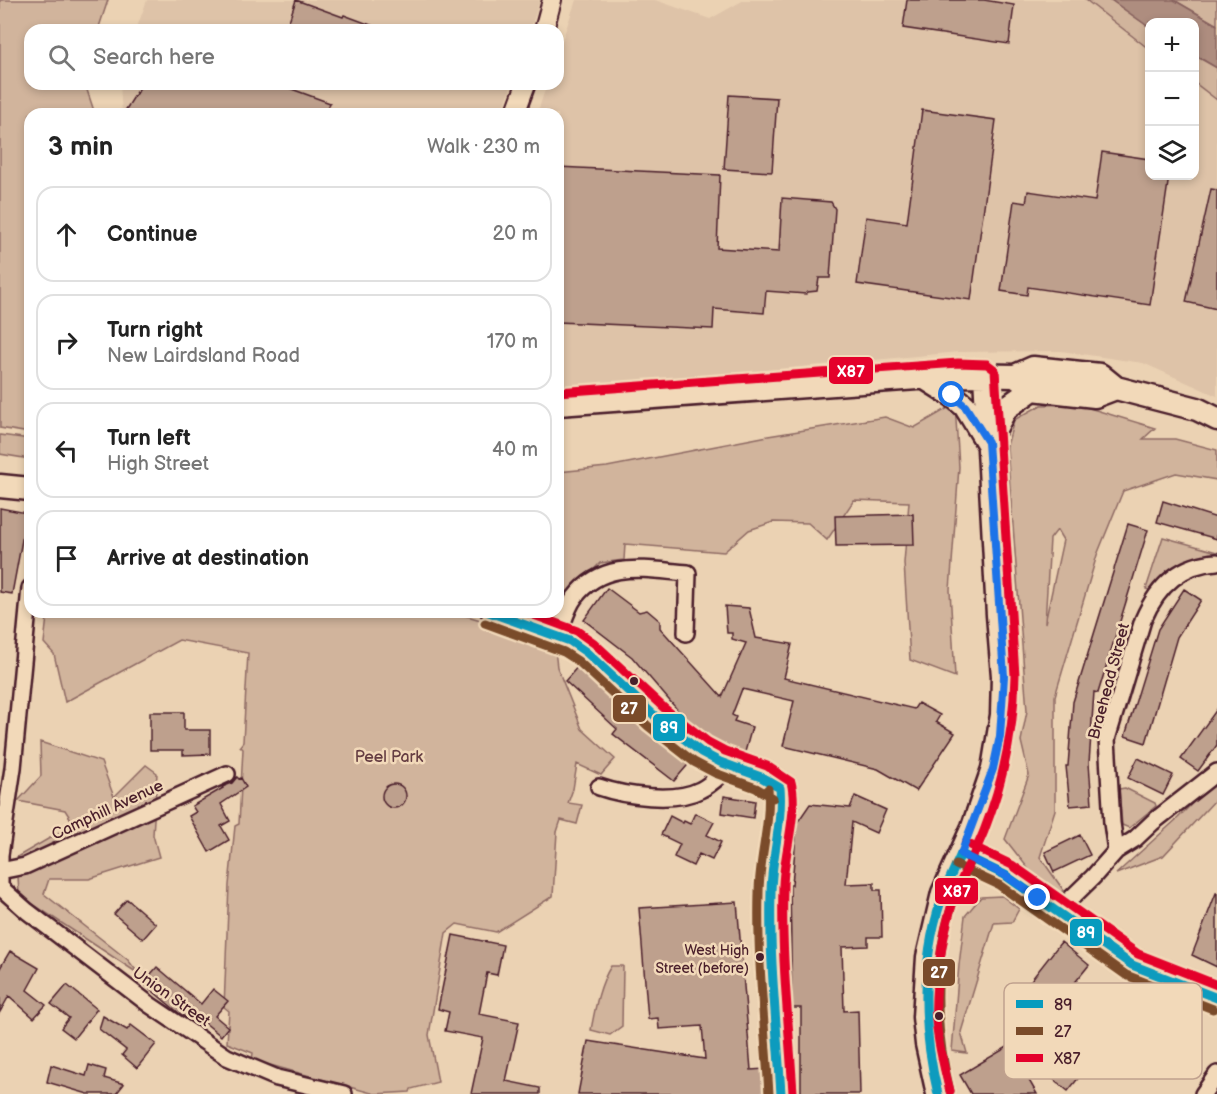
<!DOCTYPE html>
<html lang="en">
<head>
<meta charset="utf-8">
<style>
  :root { --surface:#fff; --page:#f2f2f2; --text:#222; --muted:#767676; --line:#e0e0e0 }
  body { margin:0; font-family:"Balsamiq Sans",sans-serif; background:var(--page); color:var(--text) }
  .controls { position:absolute; right:18px; top:18px; display:grid; overflow:hidden; border-radius:12px; box-shadow:0 3px 9px #0003 }
  .controls button { width:54px; height:54px; display:grid; place-items:center; padding:0; border:0; border-bottom:2px solid var(--line); background:var(--surface); color:var(--text); font:30px sans-serif }
  .stop { position:absolute; width:18px; height:18px; margin:-14px; border:4px solid #1a73e8; border-radius:50%; background:#fff }
  .stop.end { background:#1a73e8; border-color:#fff; box-shadow:0 2px 6px #0008 }
  .list { margin:0; padding:0; list-style:none }
  h2 { display:flex; justify-content:space-between; align-items:center; height:78px; margin:0; padding:0 24px; font-size:26px }
  h2 small { font-size:20px; font-weight:400; color:var(--muted) }
  .list li { display:grid; grid-template-columns:39px 1fr auto; gap:18px; align-items:center; box-sizing:border-box; height:96px; margin:0 12px 12px; padding:0 12px; border:2px solid var(--line); border-radius:18px }
  .list b { display:block; font-size:22px; white-space:nowrap }
  .list p { margin:0; font-size:20px; white-space:nowrap; color:var(--muted) }
  .list em { font-size:20px; font-style:normal; color:var(--muted) }
  .icon { flex:none; width:33px; height:33px; fill:none; stroke:currentColor; stroke-width:2; stroke-linecap:round; stroke-linejoin:round }
  .map { position:relative; flex:none; width:1217px; height:1094px; overflow:hidden }
  .search { position:absolute; background:var(--surface); box-shadow:0 3px 9px #0003; left:24px; top:24px; width:540px; height:66px; display:flex; align-items:center; gap:15px; box-sizing:border-box; padding:0 21px; border-radius:18px; color:var(--muted); font-size:22px }
  .panel { position:absolute; background:var(--surface); box-shadow:0 3px 9px #0003; left:24px; top:108px; width:540px; height:510px; border-radius:18px }
  .map>svg:first-child { display:block }
</style>
</head>
<body>
<div class="map">
<svg width="1217" height="1094" viewBox="0 0 1217 1094">
  <rect width="100%" height="100%" fill="#ebd2b3"/>
  <filter id="ink" filterUnits="userSpaceOnUse"><feTurbulence type="fractalNoise" baseFrequency=".0167" numOctaves="2"/><feDisplacementMap in="SourceGraphic" scale="12" xChannelSelector="R" yChannelSelector="G"/><feConvolveMatrix kernelMatrix="1 2 1 2 8 2 1 2 1" color-interpolation-filters="sRGB"/></filter>
  <g filter="url(#ink)">
    <!-- built -->
    <path fill="#dec3a8" d="M147,0H540L530,30H136Z
      M576,0H655L710,19L744,0H1086L1149,49L1150,176H1194L1195,83L1217,100V396L1143,363L1061,351L959,352L558,390V114H537L547,84H558V52Z
      M120,84H512L502,114H122Z"/>
    <!-- green -->
    <path fill="#d1b49c" stroke="#8e6a64" stroke-width="1.5" fill-rule="evenodd" d="M0,0H108L98,30H30V84H85L95,114H30V433L0,428Z
      M1086,0H1111L1149,27V49Z
      M1174,0H1217V25Z
      M1194,55L1217,68V100L1195,83Z
      M955,404L959,467L950,590L955,677L910,660L904,563L909,502L854,500L827,540L808,523L773,522L749,530L724,552L625,544L624,560L600,563L572,592L558,594V472L607,467L768,436L885,417L914,428Z
      M1076,404L1155,428L1143,439H1175L1217,450V480L1176,473L1123,491L1097,555L1055,696V810L1040,857L1064,891L1053,895L1038,881L1005,839L1029,775L1021,741L1027,711L1007,446L1014,420L1041,405ZM1057,530L1063,540L1045,623L1050,539Z
      M0,435L30,439V459L0,454Z
      M1163,537L1217,552L1216,555C1188,556 1167,569 1149,590L1146,589Z
      M38,612H454L554,642L557,667L582,729L615,759L601,775L577,764L573,789L568,803L582,805L577,824L561,820L557,832L553,896L496,932L457,924L446,933L429,1035L438,1082L411,1089L410,1092L375,1094L252,1060L253,1053L227,1043L229,1011L224,1007L229,885L235,826L239,824L243,749L240,746L243,742L248,653L179,640L65,702L54,654L44,643L47,617L38,615Z
      M40,742L101,762L114,797L146,765L157,773L153,835L159,857L89,879H49L44,894L128,960L139,974L19,895L17,857L74,824L65,810L18,801L41,776Z
      M1217,778V798L1163,856L1116,874L1178,818Z
      M1125,788L1155,803L1156,806L1129,828L1122,825L1119,789Z
      M1002,896L1019,909L1012,922L994,923L961,1032L967,1053L952,1051L959,965L965,916L981,897Z
      M611,966H623L622,1026L610,1035L591,1030C595,1009 599,985 611,966Z"/>
    <!-- water -->
    <path fill="#ae8d7f" stroke="#86615d" stroke-width="1.5" d="M1111,0H1174L1217,25V68L1195,55L1194,22H1150L1149,27Z"/>
    <!-- building -->
    <path fill="#bea08d" stroke="#4a1f2b" stroke-width="1.5" d="M296,0L343,17L344,15L379,28V30H286Z
      M907,0H984L1014,5L1009,44L903,28Z
      M142,84H278L330,103L326,114H123Z
      M729,95L777,98L772,172L724,169Z
      M922,110L996,120L971,300L857,284L866,217L907,223Z
      M1102,152L1149,159V176H1169L1150,305L1028,287L1027,295L1001,291L1014,201L1026,203L1028,191L1095,201Z
      M558,167L720,175L717,248L779,252L782,198L831,202L835,209L830,278H819L817,291L808,292L806,294L766,291L764,313L714,309L713,329L558,322Z
      M1211,189L1217,190V309L1186,302Z
      M1163,501L1217,518V539L1157,522Z
      M0,508L27,513L12,594L0,592Z
      M913,514L914,545L836,546L835,516Z
      M1128,524L1148,530L1098,693L1094,692L1089,763L1092,804L1070,806L1066,766H1068L1073,702Z
      M607,588L639,612L647,610L660,621V628L722,697L746,643L732,639V633H727L725,606L749,608L756,638L792,644L784,678L914,709L918,703L940,715L936,722L955,733L916,791L878,769L783,746L794,701L742,689L732,715L736,717L734,721L752,727L745,752L743,751L742,754L722,748L724,744L684,726L687,721L632,657L584,620Z
      M1184,589L1201,600L1177,637L1146,743L1125,736L1158,629Z
      M580,664L632,713L692,760L674,781L613,734L617,729L565,681Z
      M1217,709V745L1198,771L1181,759Z
      M150,712H184V730H210V754L183,755V750H150Z
      M1138,758L1173,775L1163,795L1128,778Z
      M237,777L239,779L241,778L246,787L221,804L230,821L221,826L229,840L209,852L189,816L196,812L192,806L223,788L222,787L232,783Z
      M382 796a12 12 0 1 1 24 0a12 12 0 1 1-24 0Z
      M724,796L755,801L753,818L722,813Z
      M855,796L886,810L876,833L852,822L846,884L874,883V890H881L882,937H868V946L842,947L844,1011L858,1010L860,1094H801V1008H792L790,885H792L797,823L810,804L850,808Z
      M695,813L714,822L707,835L721,842L712,860L699,854L693,866L674,857L680,844L661,835L670,816L683,823L684,821L690,824Z
      M1080,835L1090,855L1054,872L1045,852Z
      M1216,893H1217V967L1192,955Z
      M127,899L156,924L143,939L114,914Z
      M737,902L751,1070L765,1069V1094H578L588,1041L705,1059L702,1026L659,1029L658,1018L648,1019L639,908Z
      M453,935L503,945L497,975L487,973L479,1014L519,1022L506,1081L540,1088V1094H471L483,1038L445,1031L449,1012L438,1009Z
      M1061,942L1089,965L1056,1006L1028,984Z
      M10,951L39,968L27,990L46,1005L34,1018L9,996L0,1012V968Z
      M157,967L201,1004L213,989L228,1001L215,1016L228,1027L221,1036L194,1014L189,1020L179,1013L143,983Z
      M67,985L97,1009L74,1038L61,1028L69,1018L51,1004Z
      M103,1016L127,1030L131,1025L156,1044L137,1068L122,1055L126,1050L99,1029Z
      M1039,1019L1092,1061L1068,1091L1015,1048Z
      M1009,1046L1037,1094H971L960,1075Z
      M51,1065L86,1076L89,1065L106,1070L104,1078L124,1084L116,1094H88L47,1082Z"/>
    <g fill="none" stroke-linecap="round" stroke-linejoin="round">
      <defs>
        <path id="minor" d="M489,612L558,636L570,641L586,652C622,685 660,724 701,752C725,769 757,770 780,788L781,799L778,830L771,873L770,921L781,1094
          M558,636C563,624 567,607 575,597C604,559 647,570 688,573L686,633
          M599,787C625,796 675,803 700,790C711,785 721,774 730,767
          M1116,851L1112,823L1107,739L1143,620C1157,587 1180,564 1217,562
          M0,871L25,866L227,774
          M0,887L27,911L150,1005L227,1057L277,1078L344,1094
          M0,888V855L13,768L30,588
          M1057,912L1093,877L1116,851L1135,839L1153,822L1217,772
          M1203,1094L1217,1074"/>
        <path id="tertiary" d="M544,30L552,0
          M515,114L526,84
          M961,854L1005,875L1132,965L1217,998"/>
        <path id="primary" d="M1015,376L1033,389L1095,396L1116,388
          M925,378L952,395L965,406L987,442
          M558,404L959,375L1015,376L1033,368L1100,375L1116,388L1197,409L1217,419
          M990,438L1006,408L1033,389
          M0,486L30,489
          M938,1094L927,1044L924,1017L928,957L943,893L973,827L993,769L1002,715L1003,676L998,615L985,376"/>
      </defs>
      <!-- minor casing -->
      <use href="#minor" stroke="#4a1f2b" stroke-width="20"/>
      <!-- tertiary casing -->
      <use href="#tertiary" stroke="#4a1f2b" stroke-width="22"/>
      <!-- primary casing -->
      <use href="#primary" stroke="#4a1f2b" stroke-width="27"/>
      <!-- minor -->
      <use href="#minor" stroke="#f2d9b9" stroke-width="15"/>
      <!-- tertiary -->
      <use href="#tertiary" stroke="#f2d9b9" stroke-width="18"/>
      <!-- primary -->
      <use href="#primary" stroke="#f2d9b9" stroke-width="22"/>
      <defs>
        <path id="bus-1" d="M489,612L570,641L586,652L656,717L701,752L720,762L761,777L780,788
          M780,788C783,823 771,858 771,893C769,960 777,1027 781,1094
          M961,854L1005,875L1132,965L1217,998
          M938,1094C923,1031 920,964 941,901C946,885 954,869 961,854"/>
        <path id="bus-2" d="M485,623L564,652L578,661L648,726L694,762L715,773L756,788L773,798
          M768,789C771,824 759,859 759,893C757,960 765,1027 769,1094
          M956,865L999,885L1126,975L1213,1009
          M950,1091C935,1030 932,966 952,905C957,889 965,874 972,859"/>
        <path id="bus-3" d="M558,392L958,363L987,364L995,370L1015,675C1014,730 1004,780 984,831C975,854 962,875 954,898C943,932 934,984 936,1020C938,1044 944,1068 950,1091
          M526,612L577,631L594,643L664,708L708,742L725,751L767,766L791,782C799,811 783,856 783,887C781,956 789,1025 793,1093
          M966,843L1012,865L1138,954L1217,985"/>
      </defs>
      <!-- bus-1 casing -->
      <use href="#bus-1" stroke="#f2d9b9" stroke-width="14"/>
      <!-- bus-2 casing -->
      <use href="#bus-2" stroke="#f2d9b9" stroke-width="14"/>
      <!-- bus-3 casing -->
      <use href="#bus-3" stroke="#f2d9b9" stroke-width="14"/>
      <!-- bus-1 -->
      <use href="#bus-1" stroke="#079bbe" stroke-width="9"/>
      <!-- bus-2 -->
      <use href="#bus-2" stroke="#7a4b2a" stroke-width="9"/>
      <!-- bus-3 -->
      <use href="#bus-3" stroke="#e4002b" stroke-width="9"/>
    </g>
  </g>
  <g fill="none" stroke-linecap="round" stroke-linejoin="round" filter="url(#ink)">
    <!-- route -->
    <path stroke="#1a73e8" stroke-width="8" d="M952,395L965,406L988,442L1004,676L1000,736L993,769L961,854L1005,875L1038,898"/>
  </g>
  <!-- markers -->
  <g fill="#4a1f2b" stroke="#f2d9b9" stroke-width="2">
    <circle cx="634" cy="681" r="5"/>
    <circle cx="760" cy="957" r="5"/>
    <circle cx="939" cy="1016" r="5"/>
  </g>
  <g text-anchor="middle" stroke-width="5" stroke-linejoin="round" paint-order="stroke">
    <!-- bus labels -->
    <g font-size="14" fill="#4a1f2b" stroke="#f2d9b9" text-anchor="end">
      <text x="749" y="955">West High<tspan x="749" dy="18">Street (before)</tspan></text>
    </g>
    <!-- street labels -->
    <g font-size="16" fill="#4a1f2b" stroke="#f2d9b9">
      <text transform="translate(1108 681) rotate(-75)" y="6">Braehead Street</text>
      <text transform="translate(107 809) rotate(-25)" y="6">Camphill Avenue</text>
      <text transform="translate(172 996) rotate(35)" y="6">Union Street</text>
    </g>
    <!-- park labels -->
    <g font-size="16" fill="#653d42" stroke="#f2d9b9">
      <text x="389" y="762">Peel Park</text>
    </g>
  </g>
  <!-- legend -->
  <rect x="1004" y="983" width="198" height="96" rx="9" fill="#f2d9b9" stroke="#c0a18e" stroke-width="1.5"/>
  <rect x="1016" y="1000" width="27" height="8" fill="#079bbe"/>
  <rect x="1016" y="1027" width="27" height="8" fill="#7a4b2a"/>
  <rect x="1016" y="1054" width="27" height="8" fill="#e4002b"/>
  <g font-size="16" fill="#4a1f2b">
    <text x="1054" y="1010">89</text>
    <text x="1054" y="1037">27</text>
    <text x="1054" y="1064">X87</text>
  </g>
  <g stroke="#f2d9b9" stroke-width="2">
    <rect x="828" y="356" width="46" height="29" rx="6" fill="#e4002b"/>
    <rect x="612" y="694" width="35" height="29" rx="6" fill="#7a4b2a"/>
    <rect x="652" y="713" width="34" height="29" rx="6" fill="#079bbe"/>
    <rect x="934" y="877" width="45" height="28" rx="6" fill="#e4002b"/>
    <rect x="1069" y="918" width="34" height="29" rx="6" fill="#079bbe"/>
    <rect x="922" y="958" width="34" height="29" rx="6" fill="#7a4b2a"/>
  </g>
  <g font-size="16" text-anchor="middle" font-weight="bold" fill="#fff">
    <text x="851" y="377">X87</text>
    <text x="629" y="714">27</text>
    <text x="669" y="733">89</text>
    <text x="957" y="897">X87</text>
    <text x="1086" y="938">89</text>
    <text x="939" y="978">27</text>
  </g>
</svg>
<div class="controls">
<button>+</button>
<button>−</button>
<button><svg class="icon" aria-label="layers" viewBox="0 0 24 24"><path d="M12 4l9 5-9 5-9-5zM3 14l9 5 9-5"/></svg></button>
</div>
<div class="stop" style="left:952px;top:395px"></div>
<div class="stop end" style="left:1038px;top:898px"></div>
<div class="search"><svg class="icon" aria-label="search" viewBox="0 0 24 24"><circle cx="10" cy="10" r="6"/><path d="M15 15l6 6"/></svg>Search here</div>
<section class="panel">
<h2>3 min<small>Walk · 230 m</small></h2>
<ul class="list">
<li><svg class="icon" aria-label="ahead" viewBox="0 0 24 24"><path d="M12 20V5M6 11l6-6 6 6"/></svg><div><b>Continue</b></div><em>20 m</em></li>
<li><svg class="icon" aria-label="right" viewBox="0 0 24 24"><path d="M7 20v-9h11M14 6l5 5-5 5"/></svg><div><b>Turn right</b><p>New Lairdsland Road</p></div><em>170 m</em></li>
<li><svg class="icon" aria-label="left" viewBox="0 0 24 24"><path d="M17 20v-9H6M10 6l-5 5 5 5"/></svg><div><b>Turn left</b><p>High Street</p></div><em>40 m</em></li>
<li><svg class="icon" aria-label="arrive" viewBox="0 0 24 24"><path d="M6 21V4h12l-3 4 3 4H6"/></svg><div><b>Arrive at destination</b></div></li>
</ul>
</section>
</div>
</body>
</html>
